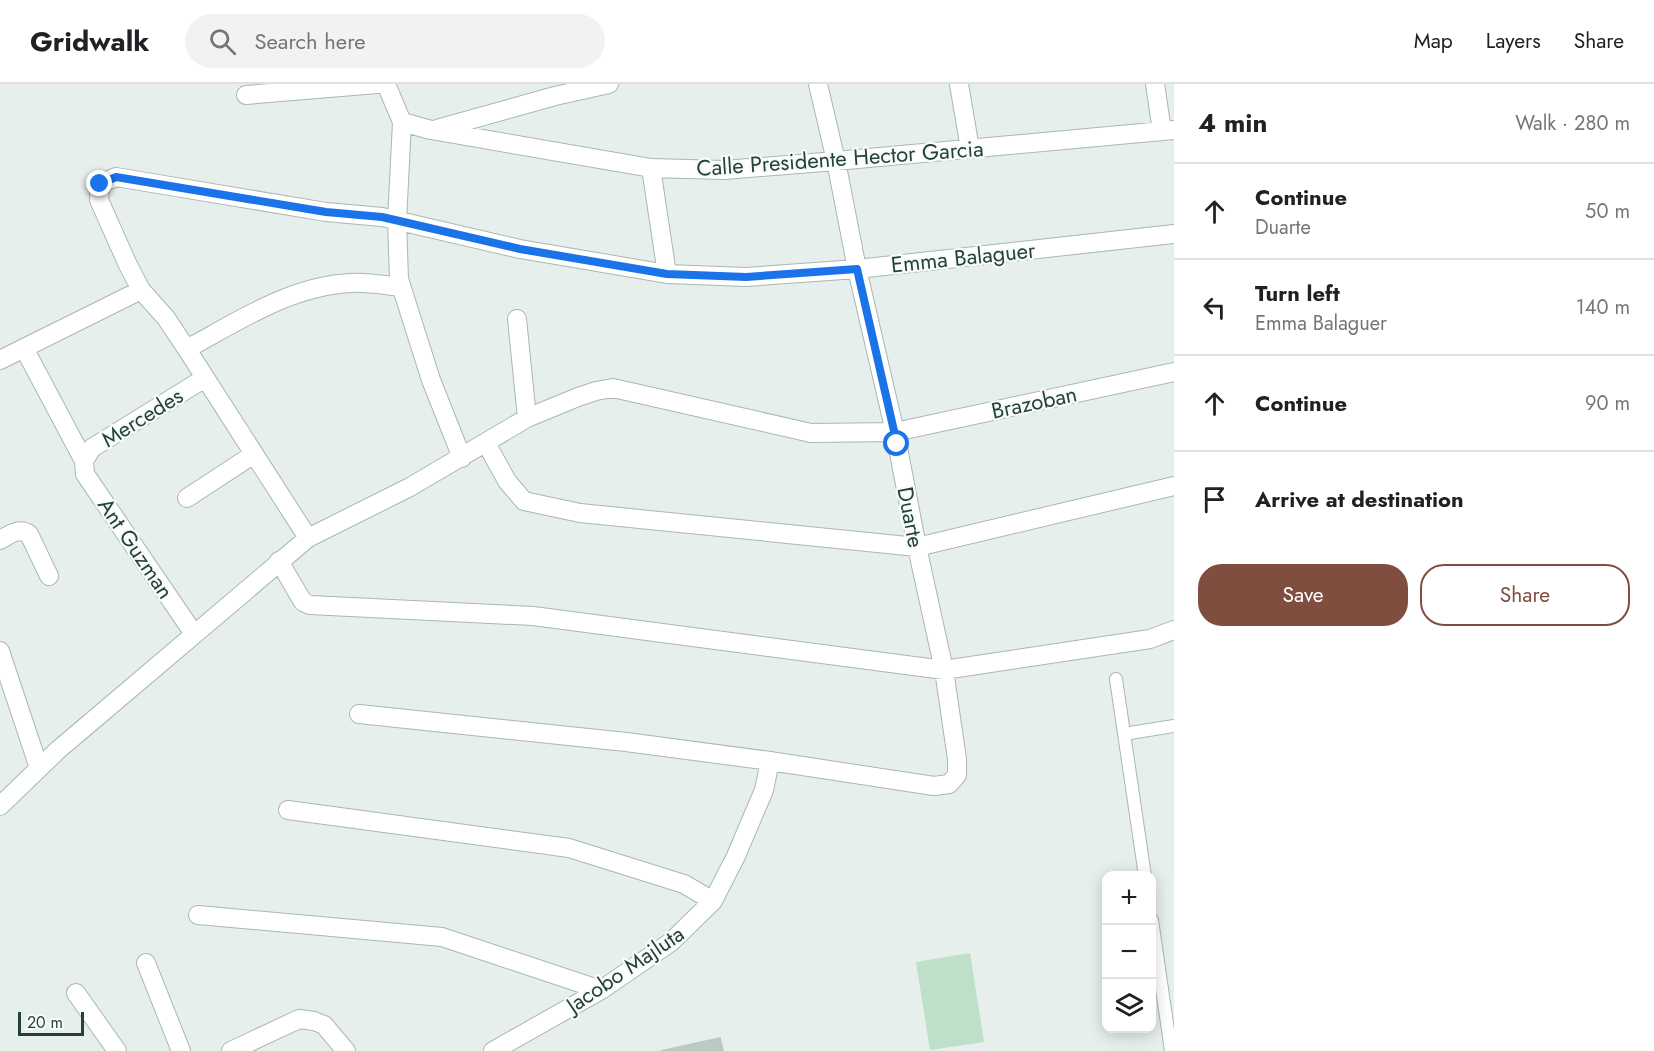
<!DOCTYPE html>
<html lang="en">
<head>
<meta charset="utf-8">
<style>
  :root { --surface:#fff; --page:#f2f2f2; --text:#202124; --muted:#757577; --line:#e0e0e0; --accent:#7f4e3f }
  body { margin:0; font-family:Jost,sans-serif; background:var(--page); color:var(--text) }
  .controls { position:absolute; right:18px; bottom:18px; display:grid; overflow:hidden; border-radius:12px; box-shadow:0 3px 15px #0003 }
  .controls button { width:54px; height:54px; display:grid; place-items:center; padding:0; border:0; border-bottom:2px solid var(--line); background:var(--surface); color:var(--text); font:30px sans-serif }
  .scale { position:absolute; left:18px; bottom:15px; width:66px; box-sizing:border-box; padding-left:6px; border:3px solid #24423a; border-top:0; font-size:16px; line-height:21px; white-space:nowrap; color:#24423a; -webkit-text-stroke:4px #f7fbf9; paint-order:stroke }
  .stop { position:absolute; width:18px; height:18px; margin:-14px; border:4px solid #1a73e8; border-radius:50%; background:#fff }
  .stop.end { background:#1a73e8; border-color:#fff; box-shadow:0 2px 6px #0008 }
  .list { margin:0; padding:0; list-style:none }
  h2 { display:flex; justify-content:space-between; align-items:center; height:78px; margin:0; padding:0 24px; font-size:26px }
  h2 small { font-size:20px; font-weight:400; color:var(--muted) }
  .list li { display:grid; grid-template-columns:39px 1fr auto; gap:18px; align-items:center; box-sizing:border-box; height:96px; padding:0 24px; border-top:2px solid var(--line) }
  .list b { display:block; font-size:22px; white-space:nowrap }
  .list p { margin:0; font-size:20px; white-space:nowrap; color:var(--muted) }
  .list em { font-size:20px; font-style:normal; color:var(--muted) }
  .actions { display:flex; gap:12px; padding:18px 24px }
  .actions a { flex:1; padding:14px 0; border:2px solid var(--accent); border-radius:24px; text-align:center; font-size:21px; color:var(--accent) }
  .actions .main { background:var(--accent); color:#fff }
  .icon { flex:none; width:33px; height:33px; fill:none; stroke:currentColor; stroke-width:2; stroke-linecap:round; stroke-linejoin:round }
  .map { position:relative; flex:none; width:1174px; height:967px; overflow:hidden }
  header { display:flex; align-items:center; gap:36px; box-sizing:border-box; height:84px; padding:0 30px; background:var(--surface); border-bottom:2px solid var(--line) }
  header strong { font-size:28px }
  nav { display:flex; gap:33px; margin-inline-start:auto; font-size:21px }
  .search { width:420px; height:54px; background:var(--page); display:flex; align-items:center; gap:15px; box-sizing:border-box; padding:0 21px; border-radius:33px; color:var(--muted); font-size:22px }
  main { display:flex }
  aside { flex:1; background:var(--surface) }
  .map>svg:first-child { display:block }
</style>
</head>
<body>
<header>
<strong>Gridwalk</strong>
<div class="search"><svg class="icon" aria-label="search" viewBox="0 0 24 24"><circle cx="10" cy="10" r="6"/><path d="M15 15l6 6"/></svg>Search here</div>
<nav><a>Map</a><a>Layers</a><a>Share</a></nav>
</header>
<main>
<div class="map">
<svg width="1174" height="967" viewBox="0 0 1174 967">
  <rect width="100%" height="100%" fill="#e6efeb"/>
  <!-- green -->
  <path fill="#bfe0c8" d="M970,869L984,958L930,966L916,878Z"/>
  <!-- building -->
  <path fill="#bbcac4" stroke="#b8c9c2" stroke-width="1.5" d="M720,954L723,967H661Z"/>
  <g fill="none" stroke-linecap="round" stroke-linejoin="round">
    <defs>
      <path id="lane" d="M1116,595L1145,792
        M1124,650L1174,642
        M1152,836L1171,967"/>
      <path id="street" d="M386,0L402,38L397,137L399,195L431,296L462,374
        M959,0L970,65
        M1155,0L1162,47
        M246,11L377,0
        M402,38L431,46L651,84L724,86L836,77L1174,46
        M437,45L555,12L609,0
        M651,84L667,190
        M517,235L527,334
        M24,264L84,377L85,390L194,550
        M188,267L194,261C243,234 293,202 350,199C367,198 384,201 401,203
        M0,276L141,206
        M486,359L507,397L524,417L580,429L917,463L1174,402
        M84,377L92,364L205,294
        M187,414L254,370
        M308,454L188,267L166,234L141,206L128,181L99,116L100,100L116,93L326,128L382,133L520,165L667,190L746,193L857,185L1174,150
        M0,456C9,451 19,443 29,450L49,492
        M279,477L303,518L310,521L533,532L944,586L1150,555L1174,546
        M0,567L39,684
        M359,630L626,658L770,677L934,702L949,700L957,691V675L944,586L917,463L895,348L857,185L836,77L818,0
        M0,722L58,666L308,454L410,403L527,334L578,313L596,307L613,304L811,349L895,348L1174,288
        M288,726L569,764L684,800L713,817
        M198,831L442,853L601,906
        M146,879L181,967
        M76,909L117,967
        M231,967L299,935L314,937L324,941L346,967
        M493,967L601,906L671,858L713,817L736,772L764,706L770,677"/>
    </defs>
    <!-- lane casing -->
    <use href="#lane" stroke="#a8b8b2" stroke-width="14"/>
    <!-- street casing -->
    <use href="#street" stroke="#a8b8b2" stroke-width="20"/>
    <!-- lane -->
    <use href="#lane" stroke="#fff" stroke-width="12"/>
    <!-- street -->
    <use href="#street" stroke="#fff" stroke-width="18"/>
  </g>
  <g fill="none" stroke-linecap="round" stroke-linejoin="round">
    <!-- route -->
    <path stroke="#1a73e8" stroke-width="8" d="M100,100L116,93L326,128L382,133L520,165L667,190L746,193L857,185L897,360"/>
  </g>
  <g text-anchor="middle" stroke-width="4.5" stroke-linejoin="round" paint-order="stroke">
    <!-- street labels -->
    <g font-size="22" fill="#24423a" stroke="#f7fbf9">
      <text transform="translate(840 74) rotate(-4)" y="8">Calle Presidente Hector Garcia</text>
      <text transform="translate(963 173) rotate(-6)" y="8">Emma Balaguer</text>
      <text transform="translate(1034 318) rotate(-12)" y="8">Brazoban</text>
      <text transform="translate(142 333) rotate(-32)" y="8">Mercedes</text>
      <text transform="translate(911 433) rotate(79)" y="8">Duarte</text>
      <text transform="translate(136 464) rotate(56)" y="8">Ant Guzman</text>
      <text transform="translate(625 885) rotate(-34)" y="8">Jacobo Majluta</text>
    </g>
  </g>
</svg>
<div class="controls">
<button>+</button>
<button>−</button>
<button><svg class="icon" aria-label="layers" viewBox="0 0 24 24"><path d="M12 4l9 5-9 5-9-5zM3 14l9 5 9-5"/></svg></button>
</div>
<div class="scale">20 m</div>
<div class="stop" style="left:897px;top:360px"></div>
<div class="stop end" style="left:100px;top:100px"></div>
</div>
<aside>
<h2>4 min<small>Walk · 280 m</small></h2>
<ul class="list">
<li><svg class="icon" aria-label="ahead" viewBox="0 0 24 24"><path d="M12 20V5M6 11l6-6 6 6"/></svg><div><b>Continue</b><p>Duarte</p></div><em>50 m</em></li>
<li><svg class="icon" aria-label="left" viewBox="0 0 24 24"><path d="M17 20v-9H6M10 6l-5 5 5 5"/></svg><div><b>Turn left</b><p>Emma Balaguer</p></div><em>140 m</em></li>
<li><svg class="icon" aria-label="ahead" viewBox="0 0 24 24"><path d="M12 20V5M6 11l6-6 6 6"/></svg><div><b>Continue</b></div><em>90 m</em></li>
<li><svg class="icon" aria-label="arrive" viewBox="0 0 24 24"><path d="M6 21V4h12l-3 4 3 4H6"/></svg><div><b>Arrive at destination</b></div></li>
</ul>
<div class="actions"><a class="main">Save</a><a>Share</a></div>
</aside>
</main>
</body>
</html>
